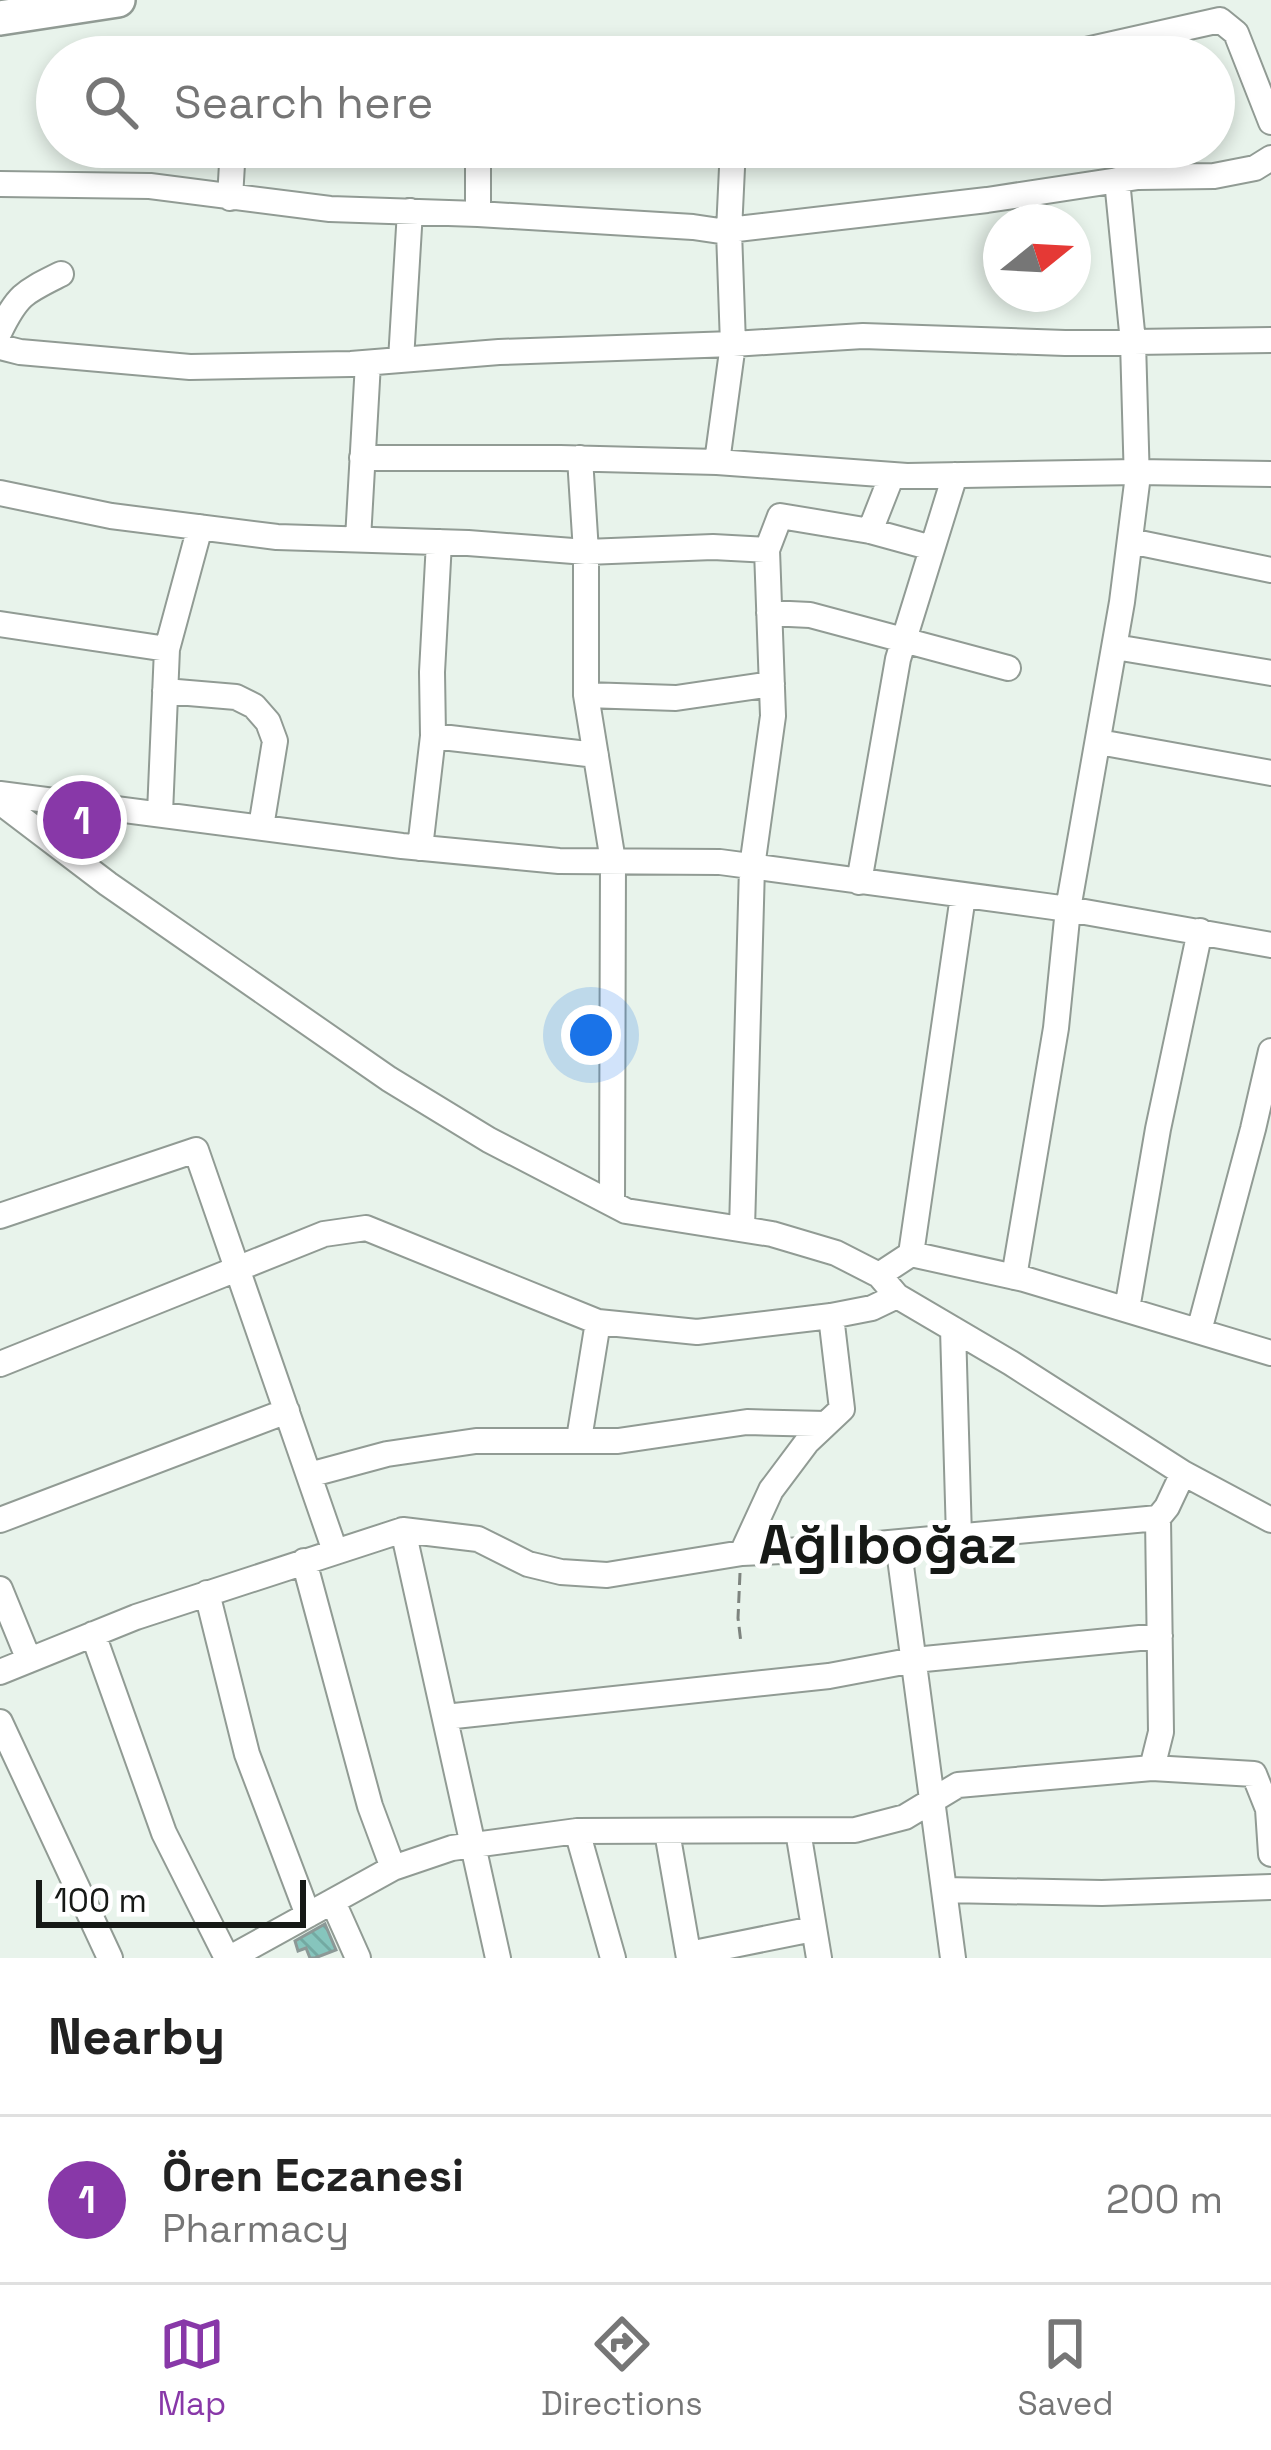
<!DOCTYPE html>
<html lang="en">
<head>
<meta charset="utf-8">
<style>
  :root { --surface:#fff; --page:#f6f6f6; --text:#222; --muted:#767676; --line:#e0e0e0; --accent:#8838a8 }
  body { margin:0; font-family:"Space Grotesk",sans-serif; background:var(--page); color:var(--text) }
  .compass { position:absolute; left:983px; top:204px; width:108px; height:108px; border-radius:50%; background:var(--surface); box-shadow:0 6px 18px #0003; rotate:72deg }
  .scale { position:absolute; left:36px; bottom:30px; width:270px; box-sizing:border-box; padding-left:12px; border:6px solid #161916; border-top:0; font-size:33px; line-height:42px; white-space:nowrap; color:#161916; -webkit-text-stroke:9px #fff; paint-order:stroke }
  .you { position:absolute; left:591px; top:1035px; width:42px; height:42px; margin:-30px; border:9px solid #fff; border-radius:50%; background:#1a73e8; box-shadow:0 0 0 18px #1a73e833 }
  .badge { display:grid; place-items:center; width:78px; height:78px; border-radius:50%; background:var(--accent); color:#fff; font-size:39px; font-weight:700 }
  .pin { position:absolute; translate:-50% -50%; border:6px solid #fff; box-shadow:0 3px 12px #0006 }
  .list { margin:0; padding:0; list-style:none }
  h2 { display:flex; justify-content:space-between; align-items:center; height:156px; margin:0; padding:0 48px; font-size:51px }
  h2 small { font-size:39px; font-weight:400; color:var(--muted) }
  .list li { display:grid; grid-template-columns:78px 1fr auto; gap:36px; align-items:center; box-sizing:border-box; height:168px; padding:0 48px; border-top:3px solid var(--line) }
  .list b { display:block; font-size:45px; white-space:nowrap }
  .list p { margin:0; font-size:39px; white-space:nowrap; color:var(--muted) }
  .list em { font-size:39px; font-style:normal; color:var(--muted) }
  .icon { flex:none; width:66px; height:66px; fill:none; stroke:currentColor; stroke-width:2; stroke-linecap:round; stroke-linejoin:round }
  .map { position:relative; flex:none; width:1271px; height:1958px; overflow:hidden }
  .search { position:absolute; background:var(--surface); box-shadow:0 6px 18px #0003; left:36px; right:36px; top:36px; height:132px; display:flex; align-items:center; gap:30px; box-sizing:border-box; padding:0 42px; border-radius:66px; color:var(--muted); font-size:45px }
  .sheet { height:324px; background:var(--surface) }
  nav { display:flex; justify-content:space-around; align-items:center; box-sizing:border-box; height:168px; border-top:3px solid var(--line); background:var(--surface); font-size:33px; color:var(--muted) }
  nav a { display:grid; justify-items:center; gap:6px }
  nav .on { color:var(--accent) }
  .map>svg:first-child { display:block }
</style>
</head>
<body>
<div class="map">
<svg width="1271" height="1958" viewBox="0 0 1271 1958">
  <defs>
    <pattern id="building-back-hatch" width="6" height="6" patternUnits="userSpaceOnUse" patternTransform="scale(3)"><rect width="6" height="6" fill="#86c5bd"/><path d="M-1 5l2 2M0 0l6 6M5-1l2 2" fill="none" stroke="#73a9a2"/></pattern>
  </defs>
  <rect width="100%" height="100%" fill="#e8f3eb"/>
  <!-- building -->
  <path fill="url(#building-back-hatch)" stroke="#8c9997" stroke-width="3" d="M325,1924L336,1950L315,1958H310L306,1948L298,1951L295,1941Z"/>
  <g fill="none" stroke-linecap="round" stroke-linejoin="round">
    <defs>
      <path id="minor" d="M1055,57L1220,20L1236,33L1271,122
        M0,184L150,186L330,209L478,214L693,227L720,231L987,200L1138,177L1214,176L1255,168L1271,158
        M230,198L233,147
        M478,214V147
        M0,331C18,294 25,292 61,274
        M0,347L20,352L190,367L351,364L499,352L733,344L863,336L1065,343L1271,340
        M401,360L410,211
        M362,458H560L717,462L907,476L1137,472L1271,474
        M580,458L586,552V695L613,861L612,1203
        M717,462L733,344L729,231L733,147
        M0,493L111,516L277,537L468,543L586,552L713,547L767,550
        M870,531L892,475
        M358,539L368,363
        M1130,541L1271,570
        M769,613L810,615L1008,668
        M0,624L167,649
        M1115,647L1271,673
        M165,691L236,697L254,706L268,722L275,741L261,827
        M586,695L676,698L772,684
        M433,736L596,755
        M1099,742L1271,773
        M0,794L402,846L559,861L720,862L1068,909L1271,945
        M0,802L108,884L389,1079L489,1140L626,1211L772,1234L836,1253L879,1275L897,1296L1011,1363L1183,1473L1271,1520
        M160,813L167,649L200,527
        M420,848L433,736L432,672L439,542
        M859,882L898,659L955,475
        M0,1216L196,1150L335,1551
        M742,1229L752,867L773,716L767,550L780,516L870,531L932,548
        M911,1254L1024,1279L1271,1353
        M879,1275L911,1254L963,896
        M1014,1277L1056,1028L1068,909L1122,602L1137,483L1133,342L1117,180
        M1127,1309L1158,1129L1200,931
        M953,1329L959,1537
        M1199,1331L1253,1129L1271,1051
        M0,1364L324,1234L366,1228L598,1322L697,1332L831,1316L872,1308L897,1296
        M579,1439L598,1322
        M309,1475L387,1454L476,1441H618L747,1422L826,1424
        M0,1520L287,1411
        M403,1530L498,1958
        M898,1543L953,1958
        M742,1553L771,1490L807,1442L842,1409L831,1316
        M304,1561L370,1806L393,1868
        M0,1589L29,1660
        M207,1593L247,1754L308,1915
        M93,1634L164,1833L227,1958
        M0,1672L136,1617L403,1530L478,1539L528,1564L561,1572L607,1575L742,1553L824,1549L1158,1518L1167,1507L1183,1473
        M445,1717L829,1676L914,1660L1160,1636
        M0,1722L110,1958
        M1152,1768L1254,1774L1268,1809L1271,1854
        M577,1831L613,1958
        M798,1831L819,1958
        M667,1832L689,1958
        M945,1890L1102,1893L1271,1887
        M333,1902L358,1958
        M689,1954L813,1929
        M230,1958L393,1868L452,1848L577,1831L855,1830L905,1817L958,1785L1152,1768L1161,1732L1158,1518"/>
      <path id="highway" d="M0,18L118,0"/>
    </defs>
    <!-- minor casing -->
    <use href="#minor" stroke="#919b94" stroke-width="28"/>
    <!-- highway casing -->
    <use href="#highway" stroke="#919b94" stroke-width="38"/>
    <!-- path -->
    <path stroke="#7e847f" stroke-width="3" stroke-dasharray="12 6" stroke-linecap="butt" d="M740,1573L738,1618L741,1643"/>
    <!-- minor -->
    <use href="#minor" stroke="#fff" stroke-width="24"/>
    <!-- highway -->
    <use href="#highway" stroke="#fff" stroke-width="33"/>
  </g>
  <g text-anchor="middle" stroke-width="10" stroke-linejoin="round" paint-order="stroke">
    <!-- district labels -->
    <g font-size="54" font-weight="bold" fill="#161916" stroke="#fff">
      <text x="888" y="1563">Ağlıboğaz</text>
    </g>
  </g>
</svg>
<svg class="compass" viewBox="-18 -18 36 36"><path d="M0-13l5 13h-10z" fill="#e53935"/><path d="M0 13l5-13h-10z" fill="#767676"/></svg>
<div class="scale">100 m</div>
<div class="you"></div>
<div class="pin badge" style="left:82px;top:820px">1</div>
<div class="search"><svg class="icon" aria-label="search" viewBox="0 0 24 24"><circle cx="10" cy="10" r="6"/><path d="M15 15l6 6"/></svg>Search here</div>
</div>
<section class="sheet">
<h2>Nearby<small></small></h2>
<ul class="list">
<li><span class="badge">1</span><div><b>Ören Eczanesi</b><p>Pharmacy</p></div><em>200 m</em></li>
</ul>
</section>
<nav>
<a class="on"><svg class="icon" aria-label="map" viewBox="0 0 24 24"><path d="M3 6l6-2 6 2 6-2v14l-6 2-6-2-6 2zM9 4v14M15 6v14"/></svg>Map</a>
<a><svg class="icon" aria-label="directions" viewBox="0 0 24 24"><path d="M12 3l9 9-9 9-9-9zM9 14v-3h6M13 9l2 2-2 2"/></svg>Directions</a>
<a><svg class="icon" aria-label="saved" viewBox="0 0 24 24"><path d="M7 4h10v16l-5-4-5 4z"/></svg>Saved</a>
</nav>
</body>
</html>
